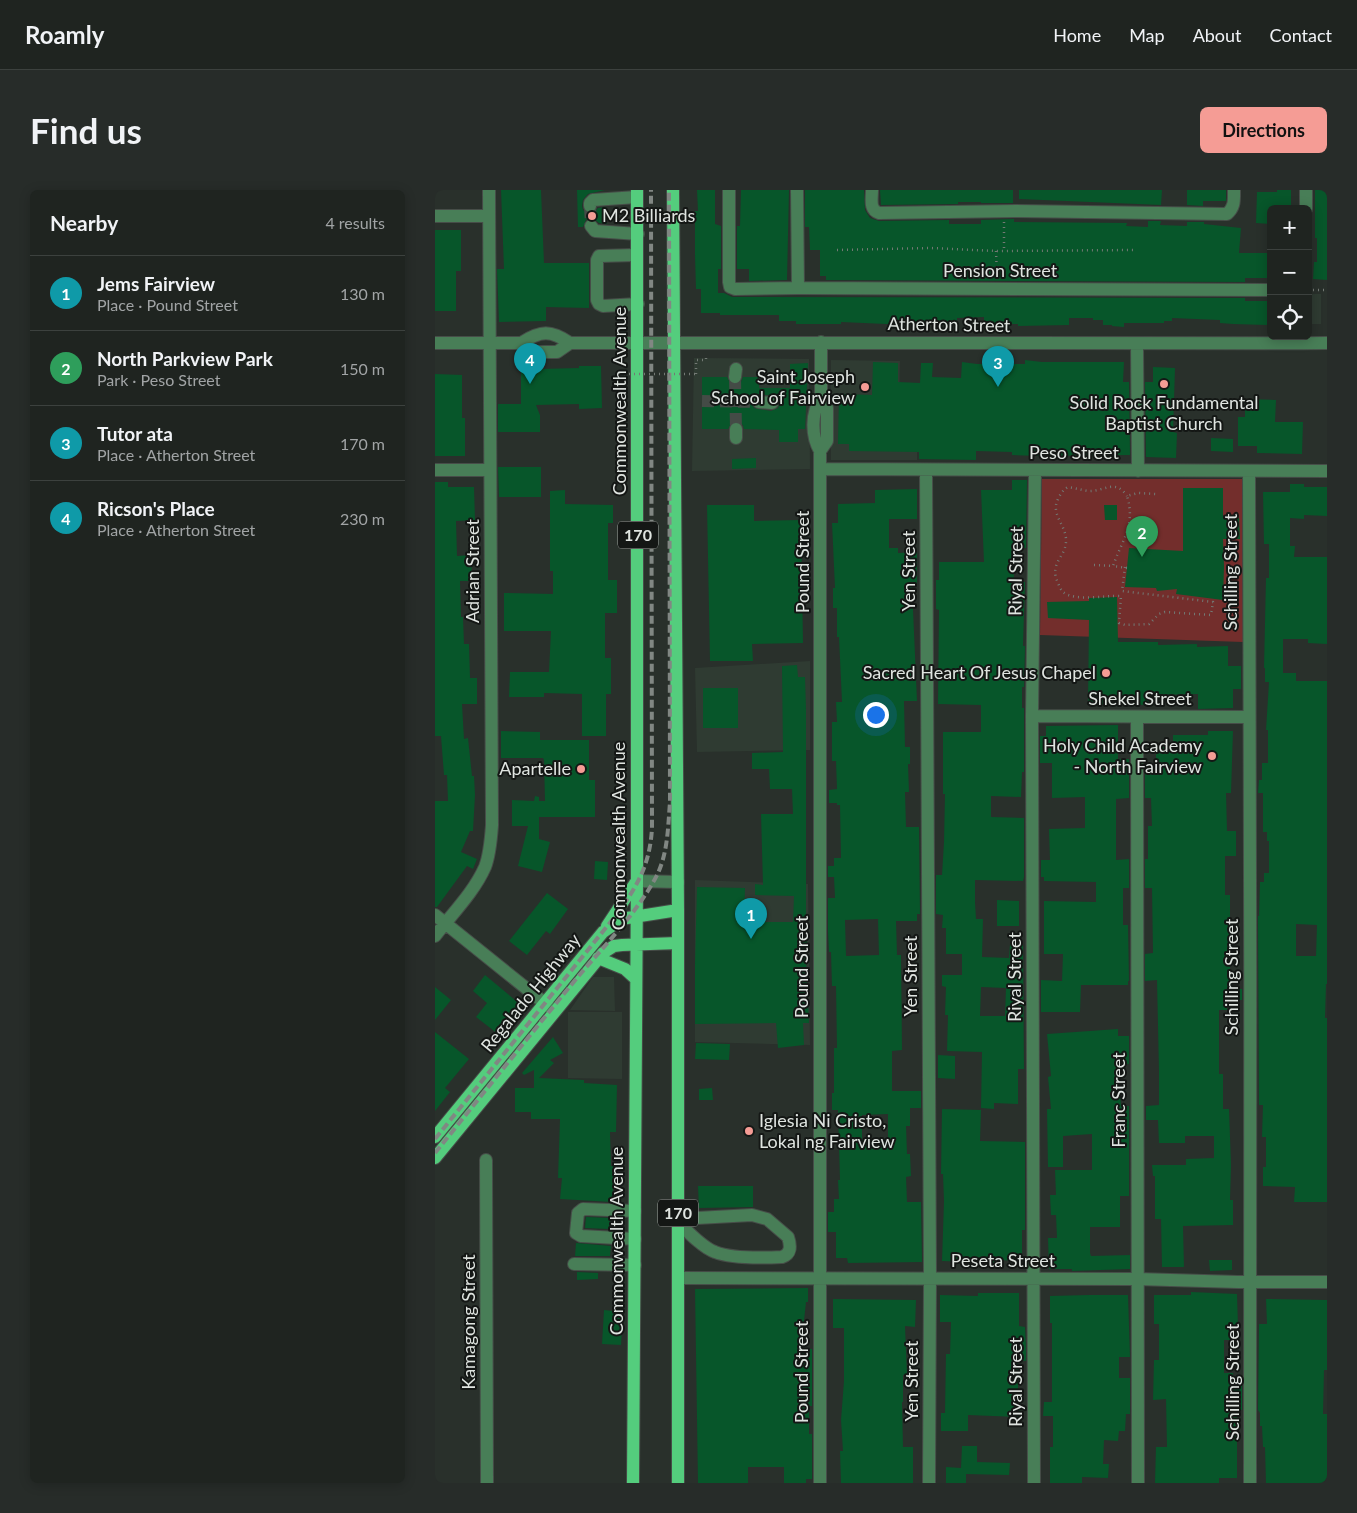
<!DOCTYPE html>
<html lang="en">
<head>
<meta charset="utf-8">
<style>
  :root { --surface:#1f2420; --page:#272c29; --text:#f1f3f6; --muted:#a1a4a5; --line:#3c413e; --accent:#f59c95 }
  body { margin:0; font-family:Lato,sans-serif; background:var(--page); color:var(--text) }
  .controls { position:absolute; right:15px; top:15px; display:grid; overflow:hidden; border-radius:8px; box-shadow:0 2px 12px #0003 }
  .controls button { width:45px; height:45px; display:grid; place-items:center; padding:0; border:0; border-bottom:1px solid var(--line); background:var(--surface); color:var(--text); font:25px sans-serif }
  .you { position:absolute; left:440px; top:524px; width:18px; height:18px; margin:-12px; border:4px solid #fff; border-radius:50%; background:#1a73e8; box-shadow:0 0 0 8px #1a73e833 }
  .badge { display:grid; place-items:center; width:32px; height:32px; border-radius:50%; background:var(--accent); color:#fff; font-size:16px; font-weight:700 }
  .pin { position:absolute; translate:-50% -41px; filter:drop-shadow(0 1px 2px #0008) }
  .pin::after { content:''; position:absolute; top:26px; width:18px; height:15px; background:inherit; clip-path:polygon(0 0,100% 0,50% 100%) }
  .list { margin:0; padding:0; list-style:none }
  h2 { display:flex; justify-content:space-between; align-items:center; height:65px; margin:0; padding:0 20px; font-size:21px }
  h2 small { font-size:16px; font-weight:400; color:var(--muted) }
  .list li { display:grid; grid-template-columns:32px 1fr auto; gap:15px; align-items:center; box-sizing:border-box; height:75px; padding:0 20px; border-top:1px solid var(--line) }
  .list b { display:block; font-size:19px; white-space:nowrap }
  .list p { margin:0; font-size:16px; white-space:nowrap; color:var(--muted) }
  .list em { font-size:16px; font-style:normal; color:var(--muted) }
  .icon { flex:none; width:28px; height:28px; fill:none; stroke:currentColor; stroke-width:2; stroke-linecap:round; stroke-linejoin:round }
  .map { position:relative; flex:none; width:892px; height:1293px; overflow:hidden; border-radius:8px }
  header { display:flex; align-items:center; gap:30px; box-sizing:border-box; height:70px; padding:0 25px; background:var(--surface); border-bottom:1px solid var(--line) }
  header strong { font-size:24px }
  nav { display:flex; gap:28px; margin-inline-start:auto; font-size:18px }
  .intro { display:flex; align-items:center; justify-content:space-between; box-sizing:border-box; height:120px; padding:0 30px }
  h1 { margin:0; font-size:35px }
  .button { padding:12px 22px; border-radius:8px; background:var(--accent); color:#111; font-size:18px; font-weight:700 }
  main { display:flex; gap:30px; padding:0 30px }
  aside { flex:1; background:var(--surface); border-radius:8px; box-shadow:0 2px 12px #0003 }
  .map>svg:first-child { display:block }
</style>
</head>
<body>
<header>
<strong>Roamly</strong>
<nav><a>Home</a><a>Map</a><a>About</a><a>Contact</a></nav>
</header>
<div class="intro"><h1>Find us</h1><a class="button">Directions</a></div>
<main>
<aside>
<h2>Nearby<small>4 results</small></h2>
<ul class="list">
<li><span class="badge" style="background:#0f9aa8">1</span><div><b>Jems Fairview</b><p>Place · Pound Street</p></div><em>130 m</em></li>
<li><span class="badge" style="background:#2e9e5b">2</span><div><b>North Parkview Park</b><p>Park · Peso Street</p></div><em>150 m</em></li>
<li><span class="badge" style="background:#0f9aa8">3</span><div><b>Tutor ata</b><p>Place · Atherton Street</p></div><em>170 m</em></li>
<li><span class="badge" style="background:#0f9aa8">4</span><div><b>Ricson's Place</b><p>Place · Atherton Street</p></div><em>230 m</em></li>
</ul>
</aside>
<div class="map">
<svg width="892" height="1293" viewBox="0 0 892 1293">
  <rect width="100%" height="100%" fill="#29302b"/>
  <!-- built -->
  <path fill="#2f3b32" d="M873,104H886V134H873Z
    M259,168L374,169L375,279L257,281Z
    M396,170L465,171L464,223H482V270H396Z
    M375,471V560L262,562L260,478Z
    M260,690L373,694L375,855L260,852Z
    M158,787H179L180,821L135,820Z
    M133,822H187V889L133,888Z"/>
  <!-- green -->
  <path fill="#732e2c" d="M607,289H807L808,452L605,445Z"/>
  <!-- building -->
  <path fill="#07562a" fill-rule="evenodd" d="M66,0H106L109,73H154V118L111,117V131L64,132L62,79H69Z
    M142,0H170L153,4L148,10L147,16L148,20L155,24L159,23L163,18L171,17L172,34L164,33L159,29L155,28L151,30L148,37H143Z
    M262,0H280V34L286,36V79H283V103H289L297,107L810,108V111H836V128H832V135L798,134L785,133V130L737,128V131H729V133H689V137L677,136V135H668V130H658V128H634V135L583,136V134H549V127L522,128V132L511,133L451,134L406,132V134H361V131H344V125H285V123H266V99H261L260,65V21H263Z
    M306,0H354L352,90L314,91V79H302V36H305Z
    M370,0H429L430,20L435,28L444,31L514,30V34H546V30L579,29V32L692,33L691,36L713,37V31H726L725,35L752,36V32H769V34L806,38L804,63H836V88H810V92L391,90V86H385V60H375L374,37H370Z
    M445,0H578V13H546V12H523V14L446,15Z
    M584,0H727L726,15L584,9Z
    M752,0H791V11H768V16L752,15Z
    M842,0H856V19H835V34L821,33L822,2H842Z
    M880,0H892V90L878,89L879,72H882V48H880Z
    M0,40H26V81H21V121H0Z
    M590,170L607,172H689L688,192H694L695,265L606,266L577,265V262L541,261V270L484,269V262L414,261V254H403L404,204L437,205L438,172L463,173V192L485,193L486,173H498L497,187L526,188L527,172L542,174H590Z
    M373,173L370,239H363V252H344V240L309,239L308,235L301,231L297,232L293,239H267V187H292L295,193L299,195L306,192L308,187H324V198H355V174ZM325,204L342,207L345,213L343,218L336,221L319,218L316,212L317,208Z
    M86,174H104V179L144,178V176H166L167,218L144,219V214L101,215L105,225V242H63V214H86Z
    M718,177L740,178L738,242L742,243L741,268L711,267L710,192H718Z
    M0,184L27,185V228H30V266H0Z
    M810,209L841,210L840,232H868L867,264L822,263V256H803V227H810Z
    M776,248L798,249V262L776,261Z
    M321,268V278L297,279V269Z
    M63,277H106V307H64Z
    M577,290H592L591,358H578L579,392H590L588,456H590L589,497H587V518H589V582H587L586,607L556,606V627L589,628V687L588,691L540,690V712L541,729H548L547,767L574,768L575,754L588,755L589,879H583V914L559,913V919L546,918L547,862L512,861L513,825H510L511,797L507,796V785H527V764H511V738H507L508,725L501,724V685H507L509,652L510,604H508V542H546V515L503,514L504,420L501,419V390H504V372H549L546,300H577ZM546,797L571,798L570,826H545Z
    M0,292H13V297H39L40,330L21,331L22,366L36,365L37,391H25L26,427H28L29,454H34L35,488H42V514H27L29,549L33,548L37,586H39L40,605L38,641H35L26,662L42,669L38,679L32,676L2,717H0V611H13L12,585H9L6,546H0Z
    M855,294H869V297H892V326L869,325V329L855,328V356H860L859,367H892V454L873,453V449H848V483H861V491H892V794H891L890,828H892V1012H859L860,997L828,996V977H831V947H827L828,915H824L823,726H824L825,692H829V683H834V651H832V642H828V603H823L824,590H827V573H833V540H831L834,492H830V478H829L831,388H834V354H829L828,302H855ZM861,734L882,735L881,766H861Z
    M748,298H788V328H804L805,349H788L789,376L788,410L741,404L742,399L722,401L721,398L690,397L694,358L748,361Z
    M482,299V329H454V358H463V363L482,362V396H477L482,511H469L470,557H475V574H473L474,602H470L471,637H484L485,724H482V731H461L462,765H466L467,860L457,861V901H486V918H475V936H471L472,964H475L476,986L471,987L472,1012H486L487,1072L413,1073L412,1068H401V1042H393V1022H399V1009H404L403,990H405L403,920H397V903H399V858H402L401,796H397L396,762H394L393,742V708H400L399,687H393V676H399V668H406L405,615H402V613H394V600L402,599L401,571H397V532H402L401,512H407L404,447H402V418H398V398H400L397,333H403V314L440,313V300ZM443,729L444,765L411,766L410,730ZM453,924V950H427V925Z
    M130,300V314L178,315V333H173V390H182V423H170V468H176V504H171V546H147V504L109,503V507H74L75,482H114L116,441H69V403L118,404V381H115V301Z
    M272,315H319V331L366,330L368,453L317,454L318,471H275Z
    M669,315H682V330H670Z
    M682,407L683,452H723V455L762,454V457L793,456V476H806V499H798V518L763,519V504L723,505V515L653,514L654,430L613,428L612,412L654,411V408Z
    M362,475L363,487H370L371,519V732H373L371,771L374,833H368L369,855L343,858L341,833L260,834V774L262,697L310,698L309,732H358L359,706L320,705V694L328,695L326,624H358L357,599H335L334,579H317V563L348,562L347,476Z
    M268,498H303V538H268Z
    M683,535V569H694V608L681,609V670L694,669V698H688V735H693L694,791H693V795H646L645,822H606V790L627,791L628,764H609V711L661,712V692L609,691V687H606V670H615L614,639L650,638V607L617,608V573H605V546H611V536Z
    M66,541L105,542V550H154V590H160V627H104V649L115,652L107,682L83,676L93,636H77V610L99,611L100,606L104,607V611H110L109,570L108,568H66Z
    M773,541H798L796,603H791L792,641H801V666H790V705H795V737H797L798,760H795V799H807V810H792V820H784V884H788V919H794L796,975L795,1010H798V1035L748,1036L749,1077H727L726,1029H720V986H718L717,975H751V969L779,968V946H750V953H724L723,930H711V916L724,915V881L722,790L710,791V764L718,763L717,698H710V669H713V636H717L716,608H710V576H721V557H738V545H773Z
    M160,671L173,672L172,690L159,689Z
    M112,703L133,719L115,744L111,741L92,765L74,751Z
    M562,710L584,711V736H562Z
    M50,785L86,815L63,844L41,827L52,813L38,801Z
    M0,797L16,810L0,830Z
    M683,839V846H694V874L686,875V881H683L686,916H694V1006H685V1037H655V1063L656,1066L695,1065V1079L637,1081V1079H614L613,1048H622L621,1025H616L615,1005H621L620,980H657V944L628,946V977H613L612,919H616L613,887L616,886L612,844Z
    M0,842L34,869L10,898L15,902L0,921Z
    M118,847L128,863L115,870L119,873L104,888L149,890V893L182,895L181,942H175L176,976H180L177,1012L125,1009L127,988H123L125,929H96V922H80V898H99V880L89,885L87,883Z
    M261,853L295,854L294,870L260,869Z
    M503,865L520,866V889L503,888Z
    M277,898L278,910H264V899Z
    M507,919L546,920L545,951L590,952V1040H587V1071L563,1070V1073L507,1071L509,1011L508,984H506Z
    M263,996H318V1017L264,1018Z
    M151,1027L176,1028L174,1039L150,1038Z
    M141,1053L176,1056L175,1066H140Z
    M774,1070H797V1080L775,1081Z
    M142,1082L163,1083V1089L142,1090Z
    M373,1098V1112H371L366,1159H377V1216H374V1244H377V1289H371V1293H349V1277H313V1293H263L260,1099Z
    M756,1102L802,1104L803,1137H796V1150H789V1183H798V1195H807V1220H802V1288H784V1293H720L721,1257H732L731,1209L718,1210L719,1170H724V1134H719V1105H756Z
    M543,1103H584V1136L590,1137L591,1157V1171L583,1170V1199L586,1200L585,1227L533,1225V1241H506V1223H510L511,1164H515L516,1132H505V1105L543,1106Z
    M654,1105H693L695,1167H684V1188H695V1224H691L690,1241H684L683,1251L669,1250L668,1274H674L673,1288L647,1287V1293H615V1257H618V1226H608L609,1212H617V1133H615V1106Z
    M398,1109L481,1110L480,1137L470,1136L472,1185H468V1212H467L468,1257H478V1293H406L405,1261H408L406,1230L409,1191V1138H398Z
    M831,1109L892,1110V1180H889L888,1224H892V1293H831L830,1257H828L827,1236H825V1223L823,1220L824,1134H832Z
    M169,1120L188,1122L186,1155L167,1154Z
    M527,1256H542V1272L575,1273L574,1285L531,1284V1293H511V1277L526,1278Z"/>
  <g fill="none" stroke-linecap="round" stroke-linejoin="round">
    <!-- minor-tunnel -->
    <path stroke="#444b46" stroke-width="12" stroke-dasharray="12 6" stroke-linecap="butt" d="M155,16L156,36
      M300,187L301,239
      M267,211L324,212"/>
    <defs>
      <path id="minor" d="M294,0V92L295,97L300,99L363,98L836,100
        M362,0L363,98
        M437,0C437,9 434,20 444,23L581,21L792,24C800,17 799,10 799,0
        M155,16V13L158,10L202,7
        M871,19V0
        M0,26H54
        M156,36L160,41L203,44
        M201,65L164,66L162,70V110L164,114L168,116L203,114
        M0,153H86L100,162H122L135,153
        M86,153C106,140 116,140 135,153C388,152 640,155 892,153
        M702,155L703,281
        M300,187L301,179
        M324,212L337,213
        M301,239V248
        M385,261L392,251V218L386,208V152
        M385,279L892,281
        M0,280H55
        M491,280L495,1088L494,1293
        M814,281C814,618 817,956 815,1293
        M597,526L814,527
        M702,527L703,1293
        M202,691L243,692
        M0,725L117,819
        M0,746C17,724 39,702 50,677C55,664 56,649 57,635L54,0
        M51,970L52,1293
        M200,1021L148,1019L143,1023L141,1043L146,1046L200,1049
        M243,1032C252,1041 268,1058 280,1062C298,1069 327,1068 347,1067C356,1064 356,1056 353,1047L332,1029L317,1025L243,1029
        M139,1074L200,1075
        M243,1088L702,1089L803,1092H892
        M385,1293V261C376,246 376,223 386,208
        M599,1293L597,526L600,280"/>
      <path id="major" d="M238,0L243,720V1293
        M172,736L201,692
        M163,768L190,779L201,789
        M0,947L168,742L184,731L192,728L243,720
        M0,968L168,763L179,756L187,755L243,753
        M198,1293L202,691V0"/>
    </defs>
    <!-- minor casing -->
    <use href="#minor" stroke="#464d48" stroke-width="14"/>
    <!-- major casing -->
    <use href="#major" stroke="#464d48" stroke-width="14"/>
    <!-- path -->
    <path stroke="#737974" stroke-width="2.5" stroke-dasharray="1 4" stroke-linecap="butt" d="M569,32V61
      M402,60L495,58L561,61L700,60
      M561,61L562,87
      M873,100H892
      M261,184V170H271V165
      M659,375L678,376
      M690,377L687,401L778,412L776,425L730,422L724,424L714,434L690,435L684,433L686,406C671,405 640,412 628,402C625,399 623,393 621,388C617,371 630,367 631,352C632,335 615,325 623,309C626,303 628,300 633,297C640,298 646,300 653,301C669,302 680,288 692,306
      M692,378L678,376C687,350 701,335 692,306L703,303L721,304"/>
    <!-- minor -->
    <use href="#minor" stroke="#487e57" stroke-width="12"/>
    <!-- major -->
    <use href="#major" stroke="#54cd7d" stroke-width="12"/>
    <!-- rail -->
    <path stroke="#818783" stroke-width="4" stroke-dasharray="8 4" stroke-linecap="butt" d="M0,949L178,729C201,699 215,676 217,638L216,0
      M0,963C47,905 94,846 142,788C168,757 205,720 223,683C233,661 233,636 235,612L234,0"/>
    <!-- path-bridge -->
    <path stroke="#737974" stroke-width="2.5" stroke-dasharray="1 4" stroke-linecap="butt" d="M189,184H261"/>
  </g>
  <!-- markers -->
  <g fill="#f59c95" stroke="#141715" stroke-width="2">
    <circle cx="157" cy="26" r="5"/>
    <circle cx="729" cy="194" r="5"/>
    <circle cx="430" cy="197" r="5"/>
    <circle cx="671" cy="483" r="5"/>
    <circle cx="777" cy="566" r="5"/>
    <circle cx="146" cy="579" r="5"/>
    <circle cx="314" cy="941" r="5"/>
  </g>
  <g text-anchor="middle" stroke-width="4" stroke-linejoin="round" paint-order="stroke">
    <!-- shield labels -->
    <g fill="#141715" stroke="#a2a6a3" stroke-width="1">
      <rect x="183" y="331.5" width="40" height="27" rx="4"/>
      <rect x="223" y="1009.5" width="40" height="27" rx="4"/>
    </g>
    <g font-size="16" font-weight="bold" fill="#dfe4e0">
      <text x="203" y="351">170</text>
      <text x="243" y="1029">170</text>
    </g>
    <!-- poi labels -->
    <g font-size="18" fill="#dfe4e0" stroke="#141715" text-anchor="end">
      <text x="167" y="32" text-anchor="start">M2 Billiards</text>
      <text x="420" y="193">Saint Joseph<tspan x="420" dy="21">School of Fairview</tspan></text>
      <text x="729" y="219" text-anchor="middle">Solid Rock Fundamental<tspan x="729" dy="21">Baptist Church</tspan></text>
      <text x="661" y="489">Sacred Heart Of Jesus Chapel</text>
      <text x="767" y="562">Holy Child Academy<tspan x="767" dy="21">- North Fairview</tspan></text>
      <text x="136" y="585">Apartelle</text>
      <text x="324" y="937" text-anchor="start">Iglesia Ni Cristo,<tspan x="324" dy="21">Lokal ng Fairview</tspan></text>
    </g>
    <!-- street labels -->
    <g font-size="18" fill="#dfe4e0" stroke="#141715">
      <text x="565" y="87">Pension Street</text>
      <text transform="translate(514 135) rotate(1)" y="6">Atherton Street</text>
      <text transform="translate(185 211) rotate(-90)" y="6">Commonwealth Avenue</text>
      <text x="639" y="269">Peso Street</text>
      <text transform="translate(368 372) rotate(-90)" y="6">Pound Street</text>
      <text transform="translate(38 381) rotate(-90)" y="6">Adrian Street</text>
      <text transform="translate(474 381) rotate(-90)" y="6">Yen Street</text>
      <text transform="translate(581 381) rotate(-89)" y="6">Riyal Street</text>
      <text transform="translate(796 382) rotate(-90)" y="6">Schilling Street</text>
      <text x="705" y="515">Shekel Street</text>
      <text transform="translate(184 646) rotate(-90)" y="6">Commonwealth Avenue</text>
      <text transform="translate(367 777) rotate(-90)" y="6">Pound Street</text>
      <text transform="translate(476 786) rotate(-90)" y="6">Yen Street</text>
      <text transform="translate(580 787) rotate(-90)" y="6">Riyal Street</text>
      <text transform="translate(797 787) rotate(-90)" y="6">Schilling Street</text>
      <text transform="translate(96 803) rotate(-51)" y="6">Regalado Highway</text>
      <text transform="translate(684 910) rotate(-90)" y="6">Franc Street</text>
      <text transform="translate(182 1051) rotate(-90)" y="6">Commonwealth Avenue</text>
      <text x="568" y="1077">Peseta Street</text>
      <text transform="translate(34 1132) rotate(-90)" y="6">Kamagong Street</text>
      <text transform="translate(367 1182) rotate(-90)" y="6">Pound Street</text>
      <text transform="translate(477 1191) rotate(-90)" y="6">Yen Street</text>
      <text transform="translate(581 1192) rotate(-90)" y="6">Riyal Street</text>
      <text transform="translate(798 1192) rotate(-90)" y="6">Schilling Street</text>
    </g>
  </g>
</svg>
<div class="controls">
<button>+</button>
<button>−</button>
<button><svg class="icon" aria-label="locate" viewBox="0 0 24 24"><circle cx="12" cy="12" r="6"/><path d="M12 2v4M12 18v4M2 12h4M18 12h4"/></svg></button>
</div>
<div class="you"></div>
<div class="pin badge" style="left:316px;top:749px;background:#0f9aa8">1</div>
<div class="pin badge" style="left:707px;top:367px;background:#2e9e5b">2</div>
<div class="pin badge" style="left:563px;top:197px;background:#0f9aa8">3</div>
<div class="pin badge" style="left:95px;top:194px;background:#0f9aa8">4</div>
</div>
</main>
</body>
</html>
